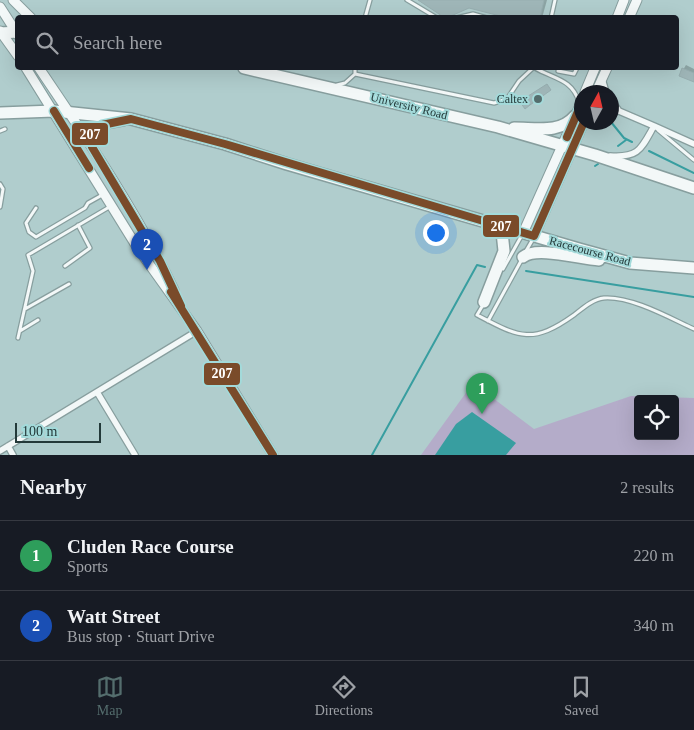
<!DOCTYPE html>
<html lang="en">
<head>
<meta charset="utf-8">
<style>
  :root { --surface:#171b24; --page:#20242c; --text:#f1f3f6; --muted:#9ea1a6; --line:#363941; --accent:#546d6d }
  body { margin:0; font-family:"Times New Roman",serif; background:var(--page); color:var(--text) }
  .controls { position:absolute; right:15px; bottom:15px; display:grid; overflow:hidden; border-radius:5px; box-shadow:0 5px 20px #0002 }
  .controls button { width:45px; height:45px; display:grid; place-items:center; padding:0; border:0; border-bottom:1px solid var(--line); background:var(--surface); color:var(--text); font:25px sans-serif }
  .compass { position:absolute; left:574px; top:85px; width:45px; height:45px; border-radius:50%; background:var(--surface); box-shadow:0 5px 20px #0002; rotate:8deg }
  .scale { position:absolute; left:15px; bottom:12px; width:86px; box-sizing:border-box; padding-left:5px; border:2px solid #233939; border-top:0; font-size:14px; line-height:18px; white-space:nowrap; color:#233939; -webkit-text-stroke:4px #a3dada; paint-order:stroke }
  .you { position:absolute; left:435px; top:232px; width:18px; height:18px; margin:-12px; border:4px solid #fff; border-radius:50%; background:#1a73e8; box-shadow:0 0 0 8px #1a73e833 }
  .badge { display:grid; place-items:center; width:32px; height:32px; border-radius:50%; background:var(--accent); color:#fff; font-size:16px; font-weight:700 }
  .pin { position:absolute; translate:-50% -41px; filter:drop-shadow(0 1px 2px #0008) }
  .pin::after { content:''; position:absolute; top:26px; width:18px; height:15px; background:inherit; clip-path:polygon(0 0,100% 0,50% 100%) }
  .list { margin:0; padding:0; list-style:none }
  h2 { display:flex; justify-content:space-between; align-items:center; height:65px; margin:0; padding:0 20px; font-size:21px }
  h2 small { font-size:16px; font-weight:400; color:var(--muted) }
  .list li { display:grid; grid-template-columns:32px 1fr auto; gap:15px; align-items:center; box-sizing:border-box; height:70px; padding:0 20px; border-top:1px solid var(--line) }
  .list b { display:block; font-size:19px; white-space:nowrap }
  .list p { margin:0; font-size:16px; white-space:nowrap; color:var(--muted) }
  .list em { font-size:16px; font-style:normal; color:var(--muted) }
  .icon { flex:none; width:28px; height:28px; fill:none; stroke:currentColor; stroke-width:2; stroke-linecap:round; stroke-linejoin:round }
  .map { position:relative; flex:none; width:694px; height:455px; overflow:hidden }
  .search { position:absolute; background:var(--surface); box-shadow:0 5px 20px #0002; left:15px; right:15px; top:15px; height:55px; display:flex; align-items:center; gap:12px; box-sizing:border-box; padding:0 18px; border-radius:5px; color:var(--muted); font-size:19px }
  .sheet { height:205px; background:var(--surface) }
  nav { display:flex; justify-content:space-around; align-items:center; box-sizing:border-box; height:70px; border-top:1px solid var(--line); background:var(--surface); font-size:14px; color:var(--muted) }
  nav a { display:grid; justify-items:center; gap:2px }
  nav .on { color:var(--accent) }
  .map>svg:first-child { display:block }
</style>
</head>
<body>
<div class="map">
<svg width="694" height="455" viewBox="0 0 694 455">
  <rect width="100%" height="100%" fill="#b0cdcd"/>
  <!-- green -->
  <path fill="#b4acc9" fill-rule="evenodd" d="M473,383L534,429L631,396L694,398V455H421ZM638,399H675V436H638Z"/>
  <!-- water -->
  <path fill="#389ea0" d="M472,412L516,443L506,455H435L456,424Z"/>
  <!-- shadow -->
  <path fill="#0003" d="M421,0H547L542,18H513L468,6Z
    M686,65L694,69V81L680,75Z"/>
  <g fill="none" stroke-linecap="round" stroke-linejoin="round">
    <!-- stream -->
    <path stroke="#389ea0" stroke-width="2" d="M611,122L624,138L632,142
      M618,146L626,140
      M649,151L694,173
      M595,166L598,164
      M526,271L694,297
      M372,455L477,265L485,267"/>
  </g>
  <!-- building -->
  <path fill="#9fb6b8" stroke="#97aeb0" d="M418,0H544L540,18H508L469,8L451,16H442Z
    M563,68H574L570,75L561,73Z
    M682,68L694,73V82L679,76Z
    M547,84L551,90L530,105L525,98Z
    M521,97H523L530,105L525,109L518,99Z"/>
  <g fill="none" stroke-linecap="round" stroke-linejoin="round">
    <defs>
      <path id="lane" d="M407,0L437,18
        M365,18L370,0
        M456,18L473,14L487,18
        M551,18L555,0
        M355,68V74L494,103L507,99L519,81L533,68
        M535,68C554,79 572,79 579,102
        M558,71L574,74L577,68
        M337,85L345,83L355,74
        M658,130L694,160
        M0,131L5,129
        M0,184L3,189L0,207
        M36,208L26,223L29,232L36,237L85,208L88,203L104,194
        M526,251L533,239
        M65,266L90,248L78,225
        M503,269L522,235
        M483,305L477,315C519,337 532,345 574,315C583,308 593,299 604,298C631,296 670,318 694,329
        M25,309L69,284
        M488,321L522,259
        M20,331L38,320
        M18,338L33,271L28,255L111,206"/>
      <path id="street" d="M602,79L606,92
        M612,101L619,111L654,126
        M610,156C639,158 641,149 654,126L694,144
        M97,392L135,455
        M8,446L13,455
        M0,451L197,331"/>
      <path id="secondary" d="M617,18L624,0
        M629,18L637,0
        M585,92L595,68
        M596,92L607,68
        M523,233L582,101
        M534,236L584,122"/>
      <path id="primary" d="M13,0L31,18
        M0,7L18,35
        M0,31L18,56
        M26,68L137,247L197,331L273,455
        M39,68C87,139 137,212 174,290
        M91,145L89,135L102,125L124,121"/>
      <path id="highway" d="M0,33L18,32
        M244,68L498,127L595,155L694,188
        M0,113L54,111L131,119L225,144L287,164L579,249L630,263L694,268
        M514,128C536,128 560,134 575,116
        M523,257C537,246 580,259 599,260
        M484,302L504,251L502,232L493,225"/>
    </defs>
    <!-- lane casing -->
    <use href="#lane" stroke="#879e9e" stroke-width="5.5"/>
    <!-- street casing -->
    <use href="#street" stroke="#879e9e" stroke-width="8"/>
    <!-- secondary casing -->
    <use href="#secondary" stroke="#879e9e" stroke-width="11"/>
    <!-- primary casing -->
    <use href="#primary" stroke="#879e9e" stroke-width="11"/>
    <!-- highway casing -->
    <use href="#highway" stroke="#879e9e" stroke-width="14"/>
    <!-- lane -->
    <use href="#lane" stroke="#f3f8f8" stroke-width="3"/>
    <!-- street -->
    <use href="#street" stroke="#f3f8f8" stroke-width="5.5"/>
    <!-- secondary -->
    <use href="#secondary" stroke="#f3f8f8" stroke-width="9"/>
    <!-- primary -->
    <use href="#primary" stroke="#f3f8f8" stroke-width="9"/>
    <!-- highway -->
    <use href="#highway" stroke="#f3f8f8" stroke-width="11"/>
    <defs>
      <path id="bus-1" d="M54,111L89,168
        M567,137L582,102
        M171,292L273,455
        M181,306L160,261L92,147L89,135L102,125L131,119L225,144L534,236L584,122"/>
    </defs>
    <!-- bus-1 casing -->
    <use href="#bus-1" stroke="#a3dada" stroke-width="11"/>
    <!-- bus-1 -->
    <use href="#bus-1" stroke="#7a4b2a" stroke-width="8"/>
  </g>
  <!-- markers -->
  <circle fill="#546d6d" stroke="#a3dada" stroke-width="2" cx="538" cy="99" r="5"/>
  <g text-anchor="middle" stroke-width="4" stroke-linejoin="round" paint-order="stroke">
    <!-- poi labels -->
    <g font-size="12" fill="#233939" stroke="#a3dada" text-anchor="end">
      <text x="528" y="103">Caltex</text>
    </g>
    <!-- street labels -->
    <g font-size="12" fill="#233939" stroke="#a3dada">
      <text transform="translate(409 106) rotate(14)" y="4">University Road</text>
      <text transform="translate(590 251) rotate(15)" y="4">Racecourse Road</text>
    </g>
  </g>
  <g stroke="#a3dada" stroke-width="2">
    <rect x="71" y="122" width="38" height="24" rx="5" fill="#7a4b2a"/>
    <rect x="482" y="214" width="38" height="24" rx="5" fill="#7a4b2a"/>
    <rect x="203" y="362" width="38" height="24" rx="5" fill="#7a4b2a"/>
  </g>
  <g font-size="14" text-anchor="middle" font-weight="bold" fill="#fff">
    <text x="90" y="139">207</text>
    <text x="501" y="231">207</text>
    <text x="222" y="378">207</text>
  </g>
</svg>
<div class="controls">
<button><svg class="icon" aria-label="locate" viewBox="0 0 24 24"><circle cx="12" cy="12" r="6"/><path d="M12 2v4M12 18v4M2 12h4M18 12h4"/></svg></button>
</div>
<svg class="compass" viewBox="-18 -18 36 36"><path d="M0-13l5 13h-10z" fill="#e53935"/><path d="M0 13l5-13h-10z" fill="#9ea1a6"/></svg>
<div class="scale">100 m</div>
<div class="you"></div>
<div class="pin badge" style="left:482px;top:414px;background:#2e9e5b">1</div>
<div class="pin badge" style="left:147px;top:270px;background:#1a4fb4">2</div>
<div class="search"><svg class="icon" aria-label="search" viewBox="0 0 24 24"><circle cx="10" cy="10" r="6"/><path d="M15 15l6 6"/></svg>Search here</div>
</div>
<section class="sheet">
<h2>Nearby<small>2 results</small></h2>
<ul class="list">
<li><span class="badge" style="background:#2e9e5b">1</span><div><b>Cluden Race Course</b><p>Sports</p></div><em>220 m</em></li>
<li><span class="badge" style="background:#1a4fb4">2</span><div><b>Watt Street</b><p>Bus stop · Stuart Drive</p></div><em>340 m</em></li>
</ul>
</section>
<nav>
<a class="on"><svg class="icon" aria-label="map" viewBox="0 0 24 24"><path d="M3 6l6-2 6 2 6-2v14l-6 2-6-2-6 2zM9 4v14M15 6v14"/></svg>Map</a>
<a><svg class="icon" aria-label="directions" viewBox="0 0 24 24"><path d="M12 3l9 9-9 9-9-9zM9 14v-3h6M13 9l2 2-2 2"/></svg>Directions</a>
<a><svg class="icon" aria-label="saved" viewBox="0 0 24 24"><path d="M7 4h10v16l-5-4-5 4z"/></svg>Saved</a>
</nav>
</body>
</html>
